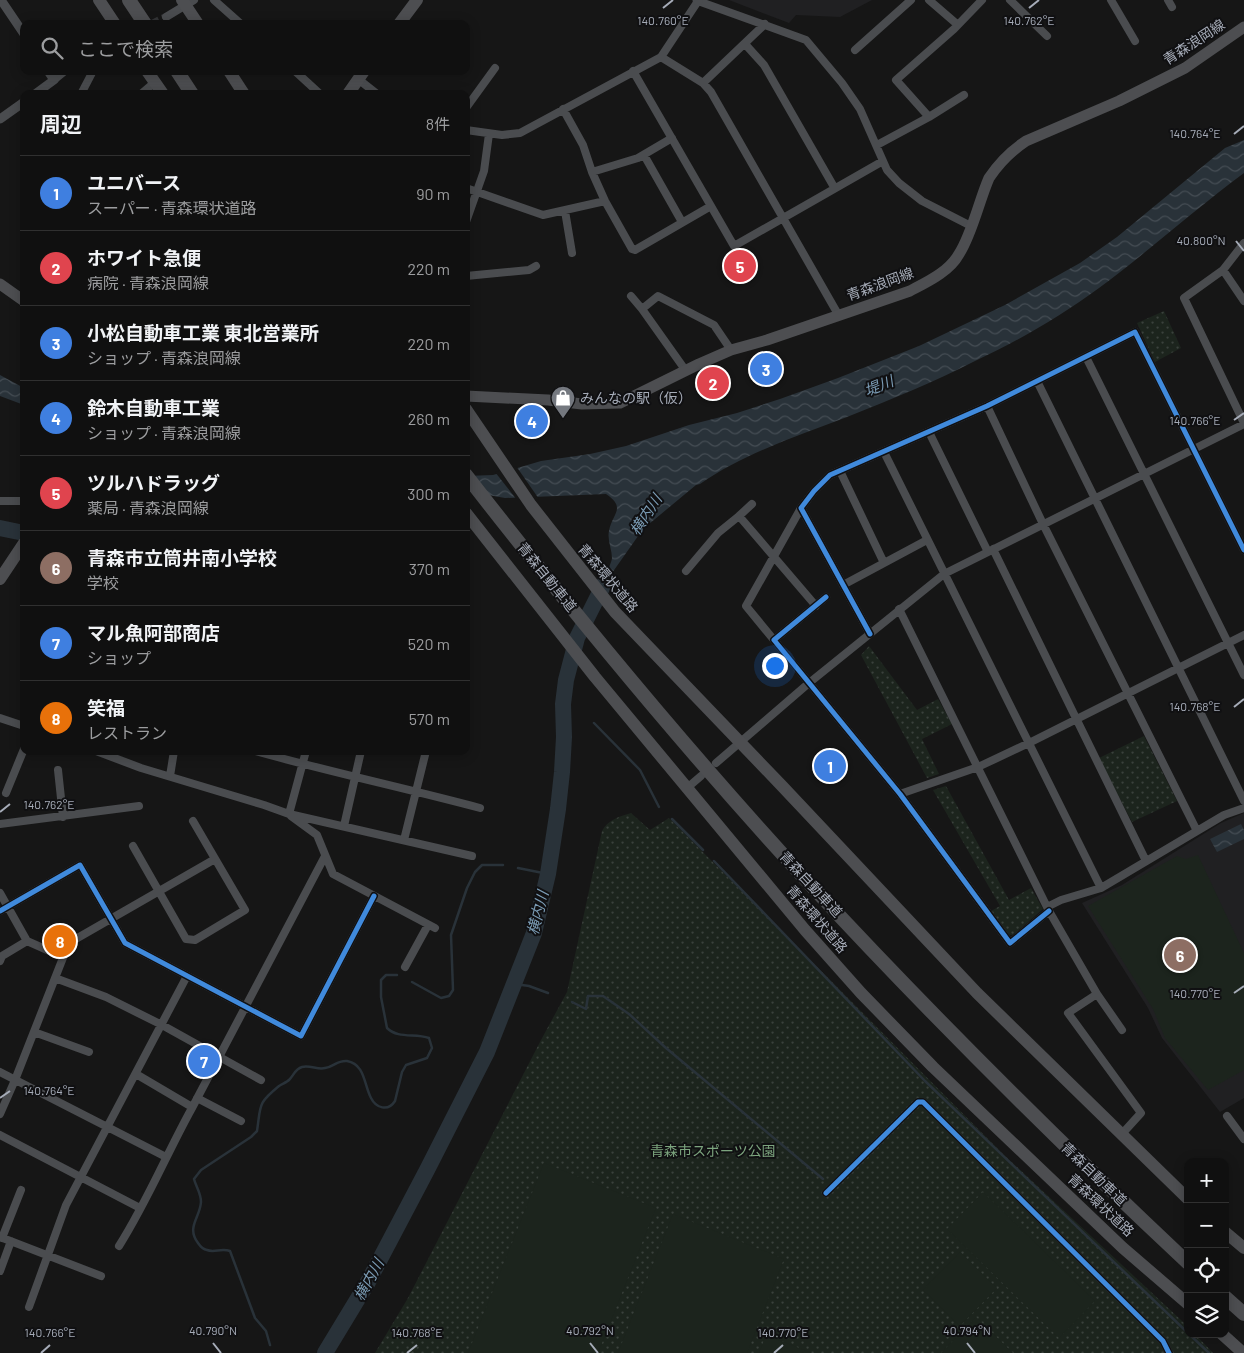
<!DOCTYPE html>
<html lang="ja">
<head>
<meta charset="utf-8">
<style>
  :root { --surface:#101010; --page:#191919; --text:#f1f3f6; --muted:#9c9d9f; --line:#303030; --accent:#74787f }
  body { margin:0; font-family:Barlow,"Noto Sans JP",sans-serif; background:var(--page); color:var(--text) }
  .controls { position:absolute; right:15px; bottom:15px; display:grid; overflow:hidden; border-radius:10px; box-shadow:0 2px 12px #0003 }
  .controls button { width:45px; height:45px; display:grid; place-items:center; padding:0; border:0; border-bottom:1px solid var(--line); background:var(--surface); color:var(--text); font:25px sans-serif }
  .you { position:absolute; left:774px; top:665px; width:18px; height:18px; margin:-12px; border:4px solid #fff; border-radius:50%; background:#1a73e8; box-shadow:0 0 0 8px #1a73e833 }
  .badge { display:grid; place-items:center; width:32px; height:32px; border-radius:50%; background:var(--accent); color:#fff; font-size:16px; font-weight:700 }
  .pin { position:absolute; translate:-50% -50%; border:2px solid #fff; box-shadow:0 1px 5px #0006 }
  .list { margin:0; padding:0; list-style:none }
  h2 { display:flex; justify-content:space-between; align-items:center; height:65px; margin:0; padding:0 20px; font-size:21px }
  h2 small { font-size:16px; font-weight:400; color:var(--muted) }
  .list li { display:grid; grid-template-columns:32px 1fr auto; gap:15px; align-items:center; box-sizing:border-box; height:75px; padding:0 20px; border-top:1px solid var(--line) }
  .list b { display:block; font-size:19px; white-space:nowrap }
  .list p { margin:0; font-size:16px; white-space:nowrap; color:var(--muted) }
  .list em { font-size:16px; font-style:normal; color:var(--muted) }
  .icon { flex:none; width:28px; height:28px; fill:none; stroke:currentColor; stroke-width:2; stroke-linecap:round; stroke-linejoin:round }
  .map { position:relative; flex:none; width:1244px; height:1353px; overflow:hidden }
  .search { position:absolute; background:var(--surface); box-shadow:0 2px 12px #0003; left:20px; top:20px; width:450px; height:55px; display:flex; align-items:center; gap:12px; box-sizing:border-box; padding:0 18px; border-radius:10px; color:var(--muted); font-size:19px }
  .panel { position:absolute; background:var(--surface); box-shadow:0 2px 12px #0003; left:20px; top:90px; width:450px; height:665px; border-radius:10px }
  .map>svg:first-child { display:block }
</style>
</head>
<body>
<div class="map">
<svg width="1244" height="1353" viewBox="0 0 1244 1353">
  <defs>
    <pattern id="grass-dots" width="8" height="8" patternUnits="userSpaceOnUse" patternTransform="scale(1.25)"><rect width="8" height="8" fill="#1c241d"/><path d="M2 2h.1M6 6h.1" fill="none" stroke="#3a413c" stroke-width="1.8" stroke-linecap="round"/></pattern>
    <pattern id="water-waves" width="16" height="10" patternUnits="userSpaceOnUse" patternTransform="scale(1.25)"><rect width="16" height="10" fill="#293239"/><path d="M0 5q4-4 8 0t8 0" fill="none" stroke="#454d54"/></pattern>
  </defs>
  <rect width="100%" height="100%" fill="#161616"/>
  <!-- built -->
  <path fill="#202022" d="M729,0H872L840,17L796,15L789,23Z
    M1244,813V1098L1220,1112L1162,1038L1148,1008L1082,903L1122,885L1221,823Z"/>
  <!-- grass -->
  <path fill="url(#grass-dots)" d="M1164,311L1181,348L1155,362L1137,323Z
    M869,646L917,710L938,699L952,724L922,739L939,774L927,778L861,655Z
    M1144,736L1177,801L1132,822L1099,758Z
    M946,786L1009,900L1031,888L1043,909L1013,935H1008L991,911L1000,906L933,790Z
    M631,813L650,830L669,818L1002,1153L1181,1320L1188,1327V1334H1195L1213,1353H375L408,1298L541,1040L567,992L602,831C607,820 621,816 631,813Z"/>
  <!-- pitch -->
  <path fill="#1c241d" d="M1198,855L1244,953V1070L1208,1090L1165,1038L1153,1009L1088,906L1177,856L1186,859Z
    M544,1163L656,1208L598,1353H468Z
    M983,1192L1095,1301L1059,1338L947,1229Z
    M673,1214L784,1259L747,1353H618Z
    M960,1252L997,1288L960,1326L923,1290Z
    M976,1317L1013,1353H941Z
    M766,1335L812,1353H759Z"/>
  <!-- water -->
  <path fill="url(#water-waves)" d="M1244,140V173C1194,210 1149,251 1099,288C1061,316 1018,341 975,361C934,382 890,400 847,417C797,436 743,454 700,484L696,485L643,529L612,573L593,606C596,598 612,563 612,558C612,549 607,540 609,531C612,514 627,508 606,494L505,498L466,491V476L493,475L541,461L590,454L626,446L689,425L737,413L780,399L838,378L919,346L1005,305L1080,263L1117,237L1225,148Z
    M0,375L24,388V405L0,396Z
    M1241,824L1244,830V839L1217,852L1210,839Z"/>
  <!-- pier -->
  <path fill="#161616" d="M516,466L539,499L517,500L495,472Z"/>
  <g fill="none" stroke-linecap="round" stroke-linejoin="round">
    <!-- stream -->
    <path stroke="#293239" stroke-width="2.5" d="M565,687L570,693
      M594,723L640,770L659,807
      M672,819L703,850
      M714,861L925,1081L1188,1333
      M518,868L548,874
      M412,982L441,998L449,996L453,990L451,935L467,888L475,872L482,865H503
      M515,984L529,986L548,993
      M572,1002L586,1009L588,996H603L629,1014L666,1048L823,1179
      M1189,1334L1209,1353
      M270,1345L266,1331L255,1318L230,1251C221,1248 214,1253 207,1250C202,1249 200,1246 198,1243C186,1227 200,1218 201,1202C201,1193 196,1187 194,1179L201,1170L251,1137L257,1131C261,1105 257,1104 279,1086C282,1084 287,1082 289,1080C294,1075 295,1069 302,1067C310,1065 318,1070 325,1068C334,1067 337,1060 347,1061C365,1064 364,1085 371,1098C376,1108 388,1112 395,1101L402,1072L406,1065L427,1058L432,1048L429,1038C415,1033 398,1039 387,1028L381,997V980L386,975H397"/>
    <!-- river -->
    <path stroke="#293239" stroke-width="16" d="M0,528L24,533
      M325,1353L368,1282L427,1170L487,1052L534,933L548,874L558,809L562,772L564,737L563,704L566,680L577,638L607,578"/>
    <!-- minor-tunnel -->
    <path stroke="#333436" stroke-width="8" stroke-dasharray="8 4" stroke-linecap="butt" d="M152,24L166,17"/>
    <!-- minor -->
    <path stroke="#4a4c4f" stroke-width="8" d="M214,0L241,24
      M929,0L958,25
      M1010,0L1047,36
      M1111,0L1135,41
      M1168,0L1172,7
      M166,17L194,0
      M745,44L764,65L834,187
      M855,50L911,0
      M661,57L703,83L711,92L839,316
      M295,71L320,94
      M633,71L734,246L883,161
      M358,79L377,94
      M54,80L65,71
      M703,83L765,24
      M81,94L93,71
      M141,94L155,82
      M466,108L495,68
      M563,109L583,145L592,172L605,201L632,249L635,250L711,206
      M929,117L964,95
      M466,130L502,135L520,133L661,57L698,1L806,40L842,83L860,109L887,170L899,183L922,201L971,226
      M877,145L929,117L896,80L954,29L982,0
      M644,155L682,222
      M592,172L638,158L672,138
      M466,188L543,215L605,201
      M565,211L572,253
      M466,222L484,171L489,134
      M1244,243L1223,270L1184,298L1244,423
      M1223,270L1244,301
      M466,276L529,270L536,266
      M631,296L642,309
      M1086,357L1244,675
      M686,371L642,309L658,296L714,325L731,350
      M1037,381L1244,801
      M987,406L1043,524L1197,831
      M929,432L988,552
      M884,452L1101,888
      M840,471L884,563
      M0,501H24
      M739,516L752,504
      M993,549L1146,861
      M686,571L718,533L739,516L816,606
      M843,585L927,540
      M826,597L774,640L900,794L1010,943L1049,911
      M899,609L1049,911L1097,994L1122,1030
      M870,634L801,508L814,491L830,475L987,406L1135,332L1244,550
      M774,640L746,606L801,508
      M0,718L24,726
      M96,751L141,768L264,805L289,814L472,856
      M255,751C330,772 405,788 480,808
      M716,763L809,683L944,574L1244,424
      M58,770L63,817
      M170,776L174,751
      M687,788L701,776
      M6,793L24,749
      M900,794L978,767L1029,743L1244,635
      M289,814L306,751
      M291,816L317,835L333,874L435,928
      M0,824L139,806
      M344,826L361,751
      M404,840L426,751
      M133,846L186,939L195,940L245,910L193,821
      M0,893L27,941L63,957
      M1047,907L1061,900L1101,888L1224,815L1244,808
      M0,911L80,865L125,943L301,1036L374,896
      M0,961L2,956L27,941
      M405,967L428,925
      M55,978L106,997L162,1025L261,1080
      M1097,994L1068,1013L1141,1113L1121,1135
      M34,1032L89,1052
      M0,1072L166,1157
      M136,1074L192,1107
      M197,1098L241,1121
      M0,1114L15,1080L68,945L74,940L215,859
      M1227,1116L1244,1139
      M0,1135L140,1208
      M826,1193L918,1102H923L1163,1341L1169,1353
      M0,1237L101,1276
      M2,1238L21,1190
      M119,1246C147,1202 167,1153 192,1108C237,1024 281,940 325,856
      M0,1271L11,1241
      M29,1307L66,1205L187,976"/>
    <!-- tertiary -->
    <path stroke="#4a4c4f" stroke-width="9" d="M1,0L24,34
      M697,0L698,1
      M35,94L54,80L48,71
      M0,119L24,102"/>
    <!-- primary -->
    <path stroke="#4d4e51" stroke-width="11" d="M0,284L24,301
      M466,396L548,400L582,404L620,403L699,364L731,350L767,340L910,291C927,282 949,272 959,254C972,234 979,201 989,178C999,163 1011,151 1026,141L1119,101L1185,68L1244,27"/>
    <!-- trunk -->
    <path stroke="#4d4e51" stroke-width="12" d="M99,0L115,24
      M182,0L198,24
      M399,24L417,0
      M147,71L163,94
      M229,71L244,94
      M348,94L364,71
      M466,409L531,505L615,612L782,786L977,993L1188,1199
      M466,513L595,677L805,930L861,993L933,1067L1123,1248L1188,1304
      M0,579L24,543
      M1225,1232L1244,1248
      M1222,1334L1243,1353"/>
    <!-- motorway -->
    <path stroke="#4d4e51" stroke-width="14" d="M129,0L145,24
      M177,71L192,94
      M466,475C575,615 688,752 808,882C930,1014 1057,1140 1188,1263
      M1225,1297L1244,1314"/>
    <defs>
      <path id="cycleway" d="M826,597L774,640L900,794L1010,943L1049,911
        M870,634L801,508L814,491L830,475L987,406L1135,332L1244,550
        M0,911L80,865L125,943L301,1036L374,896
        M826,1193L918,1102H923L1163,1341L1169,1353"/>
    </defs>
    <!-- cycleway casing -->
    <use href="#cycleway" stroke="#101012" stroke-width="8"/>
    <!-- cycleway -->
    <use href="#cycleway" stroke="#408adc" stroke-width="5"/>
  </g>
  <!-- ticks -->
  <path fill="none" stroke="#a6acb8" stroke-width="2" d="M663,8L673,0M1029,8L1039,0M1234,134L1244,126M1236,241L1244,251M1234,420L1244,413M1234,707L1244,699M0,812L10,804M1234,993L1244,986M0,1098L10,1091M213,1343L221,1353M590,1343L598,1353M967,1343L975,1353M41,1353L50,1345M407,1353L417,1345M774,1353L783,1345"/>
  <!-- icons -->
  <defs>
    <symbol id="shop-pin" viewBox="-11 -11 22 30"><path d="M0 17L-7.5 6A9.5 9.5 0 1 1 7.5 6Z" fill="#74787f" stroke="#101012"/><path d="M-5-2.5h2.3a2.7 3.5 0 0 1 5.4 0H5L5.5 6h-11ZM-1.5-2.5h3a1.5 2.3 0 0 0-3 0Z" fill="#fff"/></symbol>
  </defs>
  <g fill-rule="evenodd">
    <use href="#shop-pin" x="549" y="384" width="28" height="38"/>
  </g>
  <g text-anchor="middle" stroke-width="4" stroke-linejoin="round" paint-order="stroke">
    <!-- street labels -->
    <g font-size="14" fill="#a6acb8" stroke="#101012">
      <text transform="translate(1194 42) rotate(-33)" y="5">青森浪岡線</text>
      <text transform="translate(880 284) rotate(-20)" y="5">青森浪岡線</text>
      <text transform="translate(547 577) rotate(51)" y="5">青森自動車道</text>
      <text transform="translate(608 578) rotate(50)" y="5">青森環状道路</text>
      <text transform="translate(811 884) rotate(47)" y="5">青森自動車道</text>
      <text transform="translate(817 919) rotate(49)" y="5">青森環状道路</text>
      <text transform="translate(1094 1174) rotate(44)" y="5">青森自動車道</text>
      <text transform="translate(1101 1205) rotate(43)" y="5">青森環状道路</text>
    </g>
    <!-- poi labels -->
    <g font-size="14" fill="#a6acb8" stroke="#101012" text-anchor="start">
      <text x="580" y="403">みんなの駅（仮）</text>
    </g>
    <!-- park labels -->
    <g font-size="14" fill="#7ca47e" stroke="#101012">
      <text x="713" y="1156">青森市スポーツ公園</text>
    </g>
    <!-- water labels -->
    <g font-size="15" font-style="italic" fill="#7b9cb5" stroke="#101012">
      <text transform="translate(879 386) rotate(-22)" y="5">堤川</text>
      <text transform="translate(646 515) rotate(-57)" y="5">横内川</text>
      <text transform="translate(538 913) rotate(-76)" y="5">横内川</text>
      <text transform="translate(369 1280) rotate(-61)" y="5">横内川</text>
    </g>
  </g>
  <g font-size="12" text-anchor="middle" fill="#a6acb8" stroke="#101012" stroke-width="4" stroke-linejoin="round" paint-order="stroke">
    <text x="663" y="25">140.760°E</text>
    <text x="1029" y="25">140.762°E</text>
    <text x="1195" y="138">140.764°E</text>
    <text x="1201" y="245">40.800°N</text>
    <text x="1195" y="425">140.766°E</text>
    <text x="1195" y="711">140.768°E</text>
    <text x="49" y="809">140.762°E</text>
    <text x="1195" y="998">140.770°E</text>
    <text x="49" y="1095">140.764°E</text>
    <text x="213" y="1335">40.790°N</text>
    <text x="590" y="1335">40.792°N</text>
    <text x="967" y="1335">40.794°N</text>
    <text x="50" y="1337">140.766°E</text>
    <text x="417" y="1337">140.768°E</text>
    <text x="783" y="1337">140.770°E</text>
  </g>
</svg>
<div class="controls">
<button>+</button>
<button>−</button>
<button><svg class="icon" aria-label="locate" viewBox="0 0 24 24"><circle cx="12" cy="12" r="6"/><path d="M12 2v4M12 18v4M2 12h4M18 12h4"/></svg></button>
<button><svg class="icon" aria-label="layers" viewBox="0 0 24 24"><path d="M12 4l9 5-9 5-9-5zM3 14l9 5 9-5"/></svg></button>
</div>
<div class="you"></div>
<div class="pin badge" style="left:830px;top:766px;background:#3f7fe0">1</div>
<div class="pin badge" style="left:713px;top:383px;background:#e0444e">2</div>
<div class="pin badge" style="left:766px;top:369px;background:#3f7fe0">3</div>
<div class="pin badge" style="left:532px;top:421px;background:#3f7fe0">4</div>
<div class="pin badge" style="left:740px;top:266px;background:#e0444e">5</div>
<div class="pin badge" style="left:1180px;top:955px;background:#8d6e63">6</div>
<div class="pin badge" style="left:204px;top:1061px;background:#3f7fe0">7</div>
<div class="pin badge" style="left:60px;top:941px;background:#e8710a">8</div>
<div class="search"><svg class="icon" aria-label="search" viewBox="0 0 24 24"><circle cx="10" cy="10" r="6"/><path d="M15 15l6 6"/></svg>ここで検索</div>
<section class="panel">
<h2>周辺<small>8件</small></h2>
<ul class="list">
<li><span class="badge" style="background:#3f7fe0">1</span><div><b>ユニバース</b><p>スーパー · 青森環状道路</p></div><em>90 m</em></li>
<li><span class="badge" style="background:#e0444e">2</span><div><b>ホワイト急便</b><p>病院 · 青森浪岡線</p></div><em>220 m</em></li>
<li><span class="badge" style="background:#3f7fe0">3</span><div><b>小松自動車工業 東北営業所</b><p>ショップ · 青森浪岡線</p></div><em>220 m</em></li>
<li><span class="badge" style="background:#3f7fe0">4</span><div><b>鈴木自動車工業</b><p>ショップ · 青森浪岡線</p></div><em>260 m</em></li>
<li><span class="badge" style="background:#e0444e">5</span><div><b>ツルハドラッグ</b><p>薬局 · 青森浪岡線</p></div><em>300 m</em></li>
<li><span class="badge" style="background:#8d6e63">6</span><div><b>青森市立筒井南小学校</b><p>学校</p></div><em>370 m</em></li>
<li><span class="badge" style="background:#3f7fe0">7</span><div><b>マル魚阿部商店</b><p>ショップ</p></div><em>520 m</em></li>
<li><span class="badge" style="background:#e8710a">8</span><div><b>笑福</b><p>レストラン</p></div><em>570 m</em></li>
</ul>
</section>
</div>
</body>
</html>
